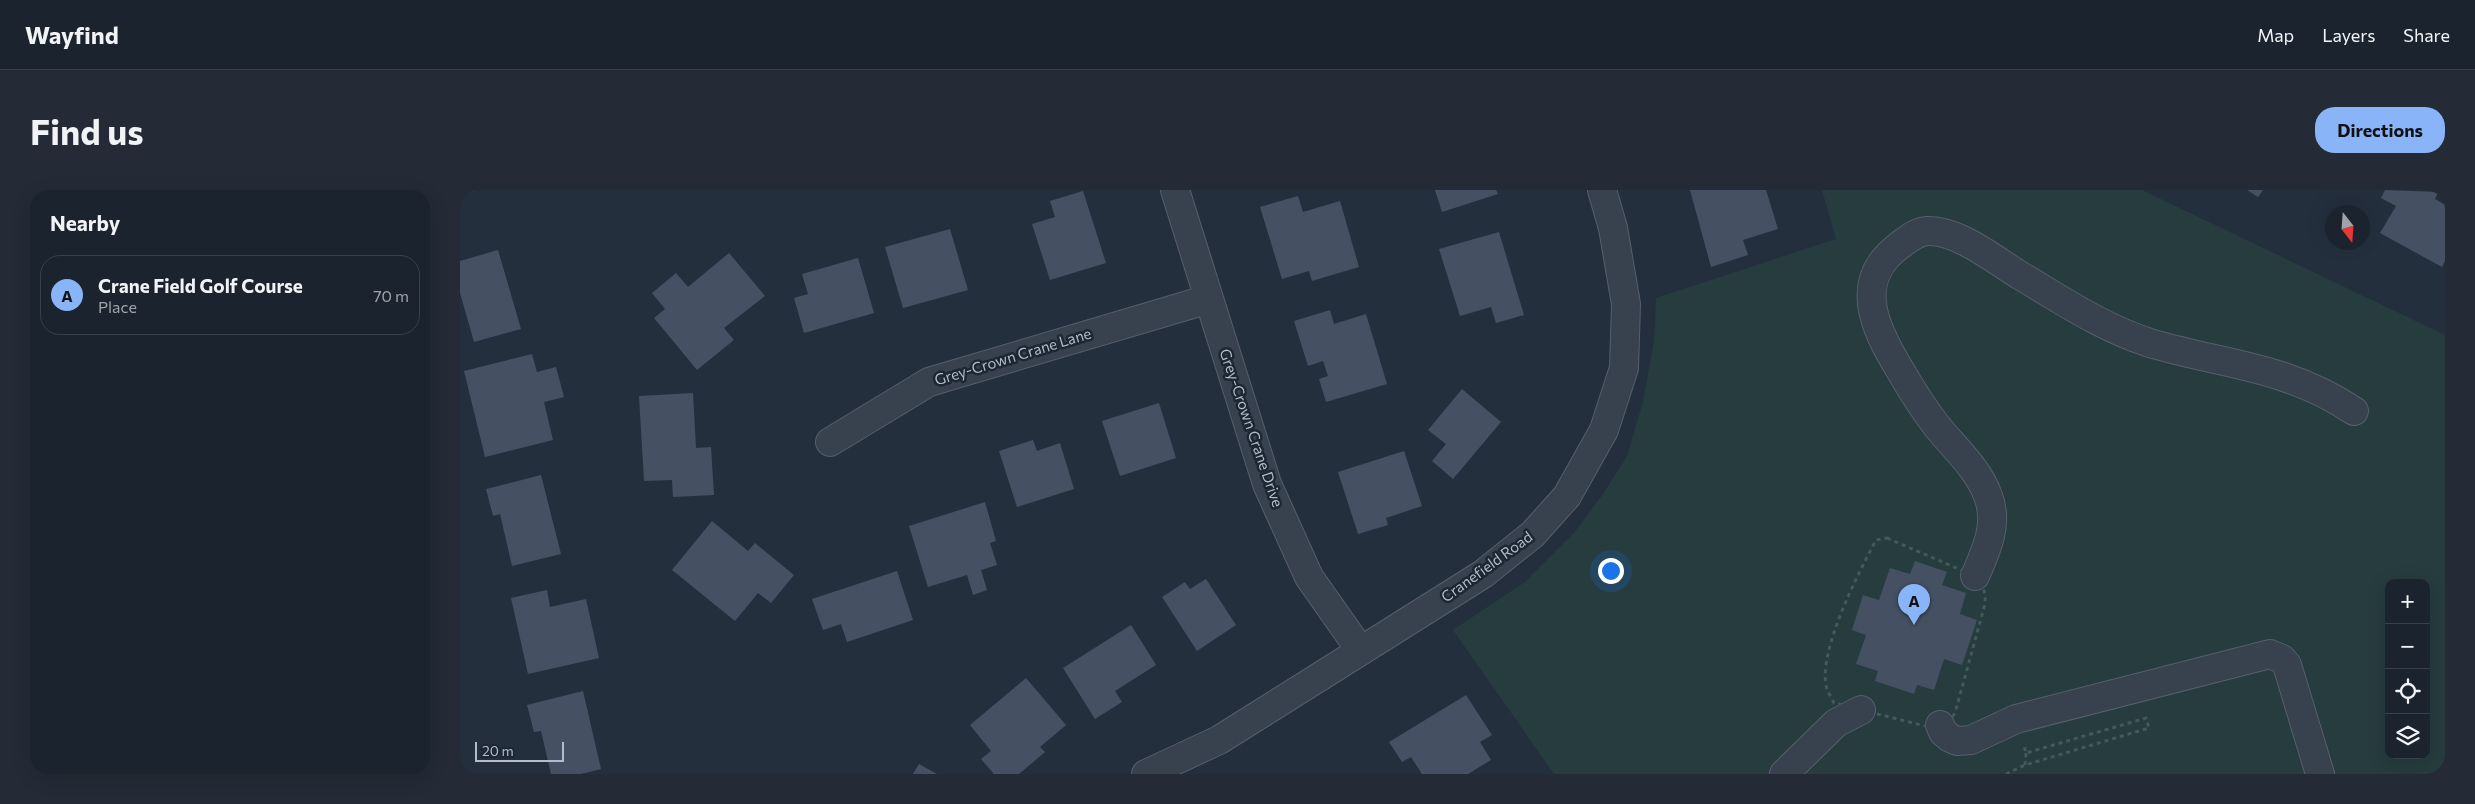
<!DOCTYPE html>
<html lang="en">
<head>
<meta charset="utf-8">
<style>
  :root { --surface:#1b232e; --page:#242b36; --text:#f1f3f6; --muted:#a0a4aa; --line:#39404a; --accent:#8ab4f8 }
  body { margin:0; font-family:Commissioner,sans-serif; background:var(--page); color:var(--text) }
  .controls { position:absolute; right:15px; bottom:15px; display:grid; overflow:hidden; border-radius:10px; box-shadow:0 5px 20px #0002 }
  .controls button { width:45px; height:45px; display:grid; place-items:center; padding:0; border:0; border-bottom:1px solid var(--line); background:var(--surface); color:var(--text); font:25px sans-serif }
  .compass { position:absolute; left:1865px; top:15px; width:45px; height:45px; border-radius:50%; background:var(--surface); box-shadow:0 5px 20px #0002; rotate:163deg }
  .scale { position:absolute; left:15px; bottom:12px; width:89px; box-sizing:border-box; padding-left:5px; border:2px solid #b4bcc9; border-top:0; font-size:14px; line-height:18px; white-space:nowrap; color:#b4bcc9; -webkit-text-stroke:4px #1d2633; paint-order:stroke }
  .you { position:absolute; left:1150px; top:380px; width:18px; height:18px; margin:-12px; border:4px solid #fff; border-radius:50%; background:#1a73e8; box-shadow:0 0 0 8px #1a73e833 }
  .badge { display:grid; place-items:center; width:32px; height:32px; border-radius:50%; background:var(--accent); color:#111; font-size:16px; font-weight:700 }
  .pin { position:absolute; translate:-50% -41px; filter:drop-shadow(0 1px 2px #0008) }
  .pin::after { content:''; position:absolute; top:26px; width:18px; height:15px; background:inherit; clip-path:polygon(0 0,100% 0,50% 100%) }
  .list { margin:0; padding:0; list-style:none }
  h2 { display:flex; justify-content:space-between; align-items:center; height:65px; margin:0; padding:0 20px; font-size:21px }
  h2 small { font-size:16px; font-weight:400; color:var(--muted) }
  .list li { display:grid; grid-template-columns:32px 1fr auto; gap:15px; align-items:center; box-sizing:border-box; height:80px; margin:0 10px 10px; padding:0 10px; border:1px solid var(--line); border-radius:20px }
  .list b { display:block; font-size:19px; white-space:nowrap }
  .list p { margin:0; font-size:16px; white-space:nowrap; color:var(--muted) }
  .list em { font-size:16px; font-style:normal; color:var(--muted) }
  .icon { flex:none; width:28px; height:28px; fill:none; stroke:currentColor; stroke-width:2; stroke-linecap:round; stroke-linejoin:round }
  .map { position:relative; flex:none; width:1985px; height:584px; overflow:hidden; border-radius:20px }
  header { display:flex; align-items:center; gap:30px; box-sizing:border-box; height:70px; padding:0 25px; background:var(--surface); border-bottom:1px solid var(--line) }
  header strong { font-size:24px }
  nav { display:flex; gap:28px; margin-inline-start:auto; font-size:18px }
  .intro { display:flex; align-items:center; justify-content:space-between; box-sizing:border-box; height:120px; padding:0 30px }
  h1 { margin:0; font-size:35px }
  .button { padding:12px 22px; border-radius:20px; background:var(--accent); color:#111; font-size:18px; font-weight:700 }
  main { display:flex; gap:30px; padding:0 30px }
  aside { flex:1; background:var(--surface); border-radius:20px; box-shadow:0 5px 20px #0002 }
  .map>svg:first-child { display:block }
</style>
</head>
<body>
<header>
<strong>Wayfind</strong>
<nav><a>Map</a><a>Layers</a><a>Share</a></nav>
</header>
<div class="intro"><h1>Find us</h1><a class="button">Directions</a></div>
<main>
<aside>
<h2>Nearby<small></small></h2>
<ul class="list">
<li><span class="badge">A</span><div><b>Crane Field Golf Course</b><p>Place</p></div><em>70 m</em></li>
</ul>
</aside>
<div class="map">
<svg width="1985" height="584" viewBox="0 0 1985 584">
  <rect width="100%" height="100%" fill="#242f3e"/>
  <!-- green -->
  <path fill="#263c3f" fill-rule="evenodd" d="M1362,0H1682L1985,145V584H1094L993,440L1065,392L1114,343L1143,304L1167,266L1183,212L1194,151L1196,108L1376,49ZM1929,393H1966V565H1929Z"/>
  <!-- building -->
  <path fill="#455162" d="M0,0H17L0,6Z
    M975,0H1036L1038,4L982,22Z
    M1230,0H1306L1318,39L1283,50L1288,65L1251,77Z
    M1787,0H1803L1798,7Z
    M1925,0L1978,2L1975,9L1985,15V71L1982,77L1920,43L1936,16L1921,8Z
    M623,1L646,73L590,90L572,34L595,27L590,11Z
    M838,6L843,22L880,11L899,77L852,91L849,81L822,89L800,17Z
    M490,39L508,100L443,118L425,57Z
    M1039,42L1064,125L1036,133L1031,117L1000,126L979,59Z
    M38,60L61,139L14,152L0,103V71Z
    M269,63L305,106L264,138L274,150L237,180L194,128L205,119L192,103L216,83L228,97Z
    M398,68L414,123L344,143L334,108L348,104L342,84Z
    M870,120L874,134L906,124L927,194L866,212L859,189L868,186L863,171L848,176L834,131Z
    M72,164L77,182L96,177L104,207L84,212L93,250L25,267L4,181Z
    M1002,199L1041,232L993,289L972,271L986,254L968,240Z
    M233,203L236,258L251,257L254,305L213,307L212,290L184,291L179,206Z
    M699,213L716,268L660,286L642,231Z
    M573,250L577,261L600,253L614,299L557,317L539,261Z
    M944,261L962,316L926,328L928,335L898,344L878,282Z
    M81,285L101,364L52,376L40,324L33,326L26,299Z
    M525,312L536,351L530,353L537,375L521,380L527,400L513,405L507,385L468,397L449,336Z
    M252,331L288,361L295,353L334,385L311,413L298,403L275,431L212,380Z
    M1455,371L1487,382L1482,395L1506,403L1500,424L1517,430L1502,475L1484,469L1474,500L1457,495L1454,504L1415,491L1418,481L1396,474L1406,445L1392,440L1403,405L1419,410L1430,378L1450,384Z
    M437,381L453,430L387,452L381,434L363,440L352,409Z
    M746,389L776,435L737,461L702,407L725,392L730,399Z
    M87,400L90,417L126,409L139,468L68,484L51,408Z
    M671,435L696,475L655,501L662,512L635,529L603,478Z
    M566,488L606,535L580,557L585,562L559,584H534L521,569L531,561L510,535Z
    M123,501L141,579L121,584H91L81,541L74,542L67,515Z
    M1006,505L1032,545L1020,552L1031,570L1008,584H962L951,567L942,572L929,552Z
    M459,574L477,584H453Z"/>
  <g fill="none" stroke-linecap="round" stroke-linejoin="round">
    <defs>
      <path id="minor" d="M715,0L807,294L849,387L901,461
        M370,252L469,192L749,109
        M1515,386C1526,361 1539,334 1528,306C1518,278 1494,258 1476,235C1463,218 1451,199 1440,180C1415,139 1391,91 1440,55C1448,49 1456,42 1467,41C1497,39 1536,71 1561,86C1603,111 1643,138 1690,153C1764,175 1827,176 1894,221
        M1480,535L1483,542L1490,548L1497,551L1511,550L1556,529L1810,464L1822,469L1827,475L1860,584
        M686,584L759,550L1023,384L1073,344L1107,306L1144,240L1164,178L1166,114L1153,38L1142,0
        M1324,584L1376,533L1401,520"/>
    </defs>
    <!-- minor casing -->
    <use href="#minor" stroke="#565f6c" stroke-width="30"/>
    <!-- path -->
    <path stroke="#44595c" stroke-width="3" stroke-dasharray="4 4" stroke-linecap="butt" d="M1427,348L1515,386C1523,395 1526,402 1525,414L1495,523L1490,530L1469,537L1374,513C1372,509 1369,504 1367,499C1356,464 1399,382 1416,350Z
      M1565,575L1566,563
      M1546,584L1565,575L1689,538L1686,528L1566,563L1564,556"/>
    <!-- minor -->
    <use href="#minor" stroke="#38414e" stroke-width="28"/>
  </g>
  <g text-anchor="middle" stroke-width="5" stroke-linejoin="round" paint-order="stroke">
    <!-- street labels -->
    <g font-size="15" fill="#b4bcc9" stroke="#1d2633">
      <text transform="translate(553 167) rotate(-17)" y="5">Grey-Crown Crane Lane</text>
      <text transform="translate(791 238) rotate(71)" y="5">Grey-Crown Crane Drive</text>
      <text transform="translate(1027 377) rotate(-36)" y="5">Cranefield Road</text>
    </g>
  </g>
</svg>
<div class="controls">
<button>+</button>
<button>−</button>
<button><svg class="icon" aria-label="locate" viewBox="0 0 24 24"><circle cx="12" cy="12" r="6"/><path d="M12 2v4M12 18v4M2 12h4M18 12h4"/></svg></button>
<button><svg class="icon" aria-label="layers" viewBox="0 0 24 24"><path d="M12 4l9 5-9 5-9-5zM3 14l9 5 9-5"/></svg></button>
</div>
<svg class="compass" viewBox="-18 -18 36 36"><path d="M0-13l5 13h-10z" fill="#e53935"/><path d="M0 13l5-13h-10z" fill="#a0a4aa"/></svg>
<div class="scale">20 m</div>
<div class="you"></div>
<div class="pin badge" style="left:1454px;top:435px">A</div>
</div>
</main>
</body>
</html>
